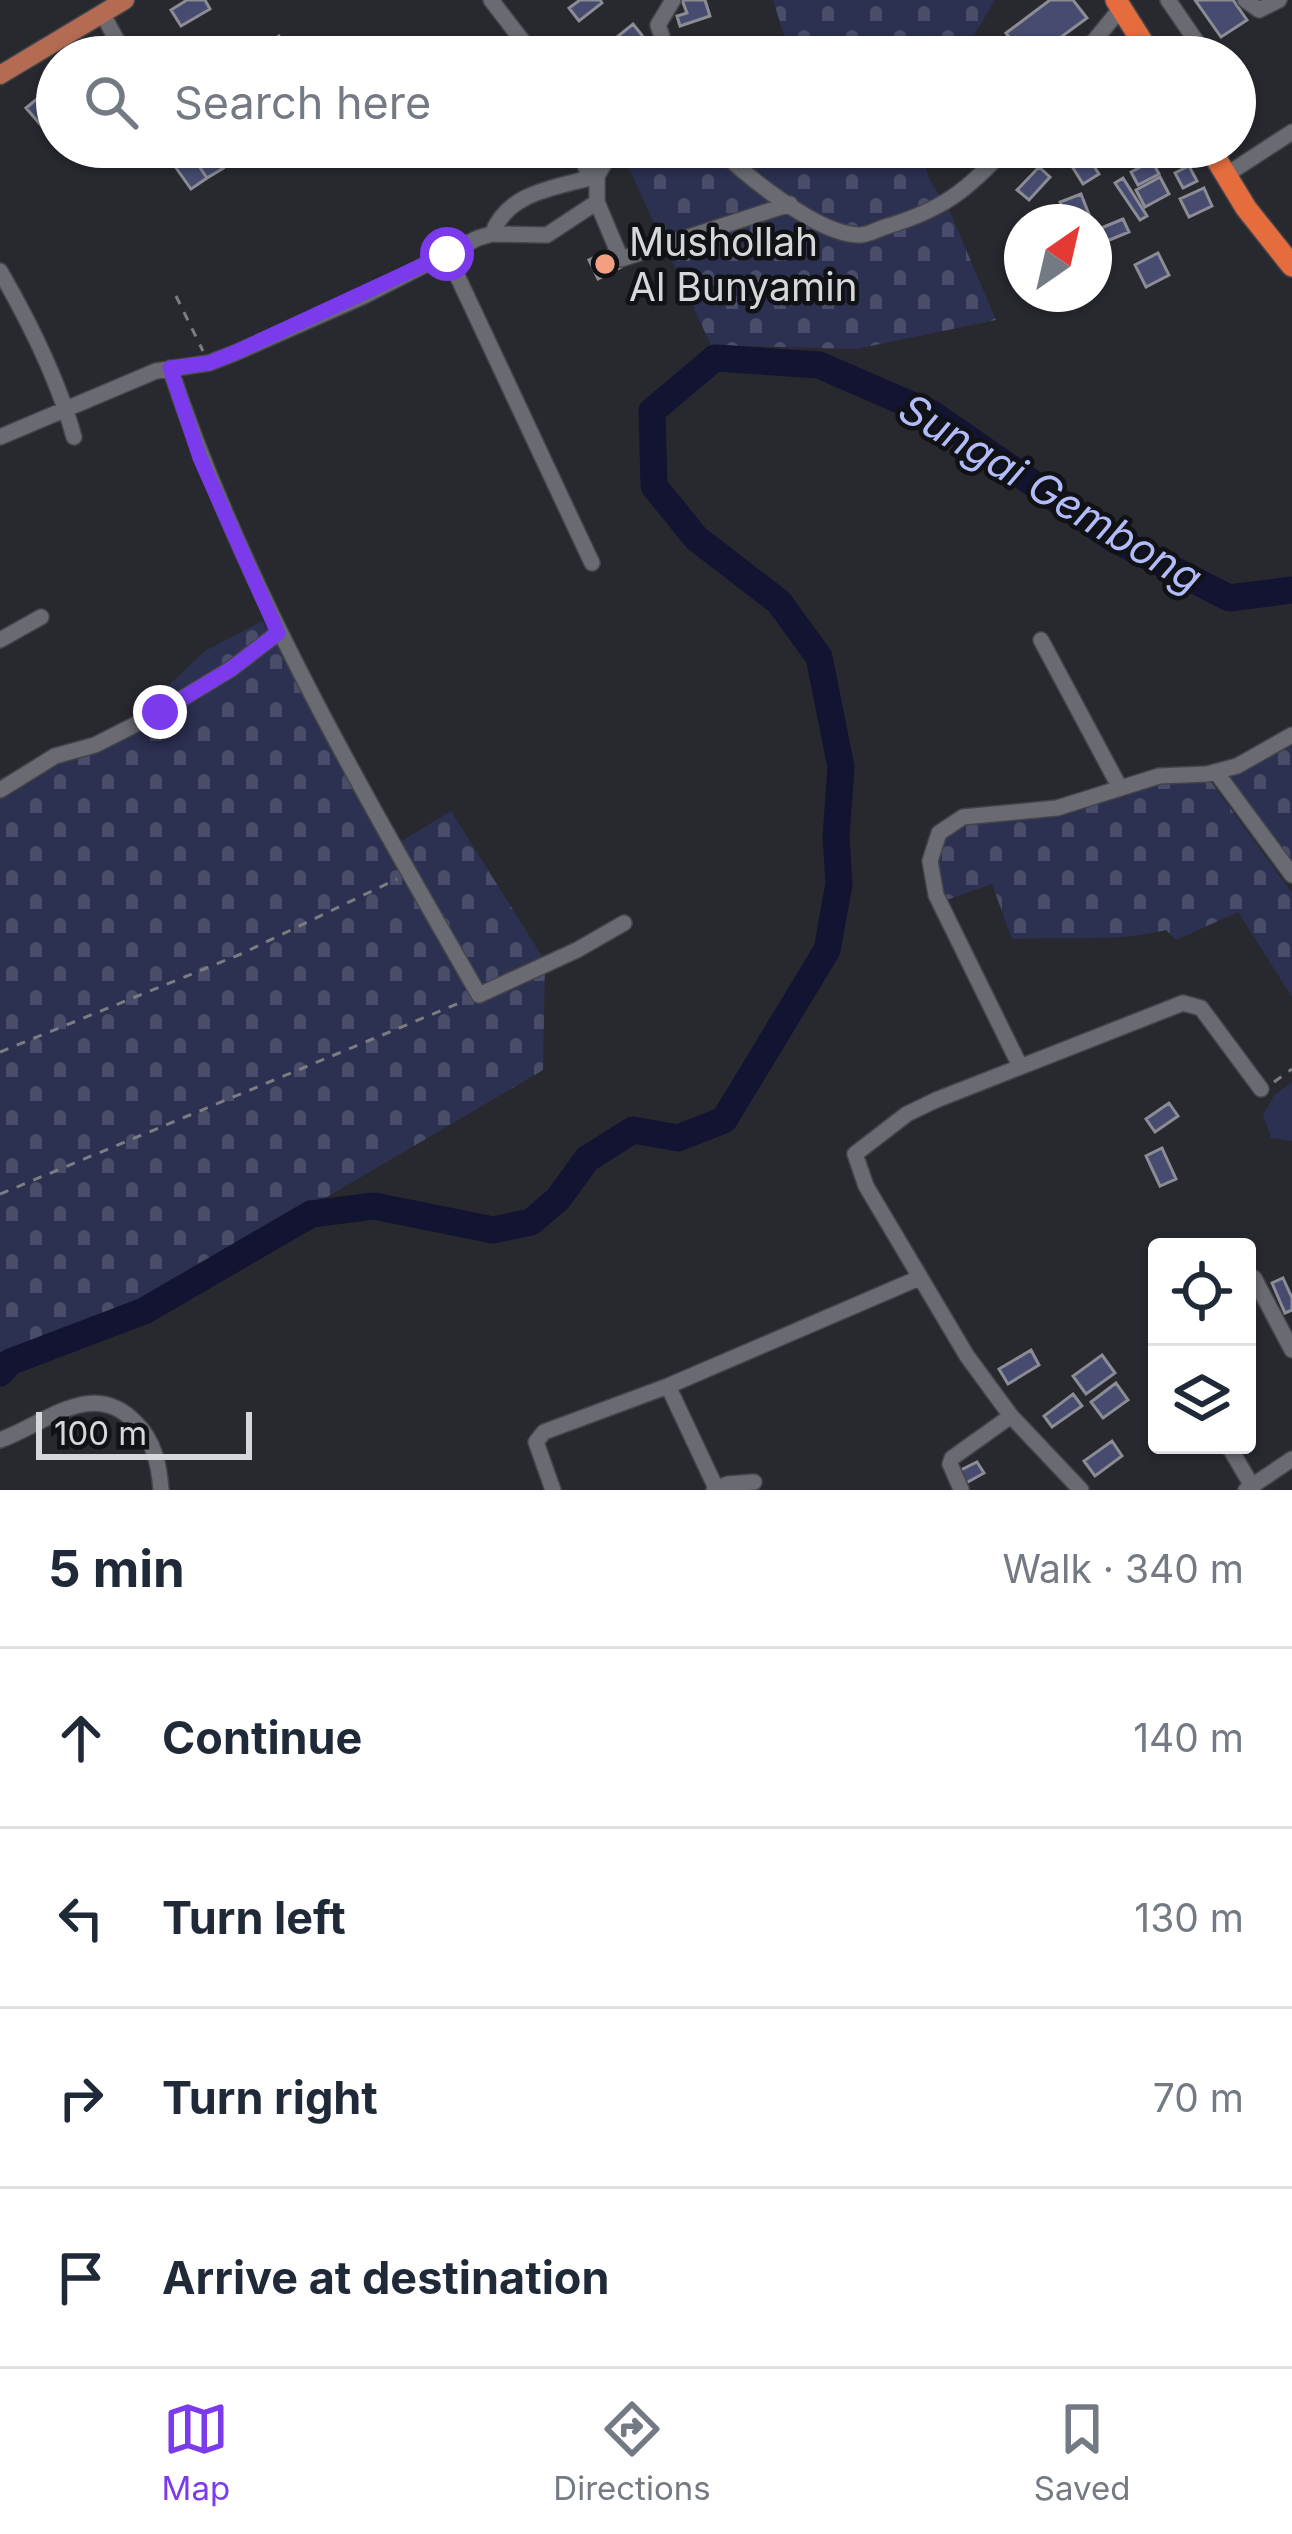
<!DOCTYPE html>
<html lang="en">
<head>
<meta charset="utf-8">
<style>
  :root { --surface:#fff; --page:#f6f6f7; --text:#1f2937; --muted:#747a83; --line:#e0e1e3; --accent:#7c3aed }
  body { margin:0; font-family:Inter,sans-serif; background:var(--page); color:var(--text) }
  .controls { position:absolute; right:36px; bottom:36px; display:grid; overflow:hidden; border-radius:12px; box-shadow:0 3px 9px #0004 }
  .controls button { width:108px; height:108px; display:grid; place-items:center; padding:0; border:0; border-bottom:3px solid var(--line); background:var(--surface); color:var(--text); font:60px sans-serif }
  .compass { position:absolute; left:1004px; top:204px; width:108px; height:108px; border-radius:50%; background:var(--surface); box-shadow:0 3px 9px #0004; rotate:34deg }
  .scale { position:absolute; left:36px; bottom:30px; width:216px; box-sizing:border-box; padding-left:12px; border:6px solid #d6d7db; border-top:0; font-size:33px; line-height:42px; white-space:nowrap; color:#d6d7db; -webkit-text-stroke:9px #111215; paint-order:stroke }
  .stop { position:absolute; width:36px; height:36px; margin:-27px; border:9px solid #7c3aed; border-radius:50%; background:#fff }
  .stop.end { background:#7c3aed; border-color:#fff; box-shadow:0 3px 12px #0008 }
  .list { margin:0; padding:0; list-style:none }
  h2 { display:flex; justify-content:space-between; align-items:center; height:156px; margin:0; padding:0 48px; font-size:51px }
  h2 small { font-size:39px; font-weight:400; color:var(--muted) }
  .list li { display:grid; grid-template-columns:78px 1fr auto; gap:36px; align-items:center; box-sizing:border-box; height:180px; padding:0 48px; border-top:3px solid var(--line) }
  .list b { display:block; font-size:45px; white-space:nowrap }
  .list em { font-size:39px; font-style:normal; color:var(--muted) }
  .icon { flex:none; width:66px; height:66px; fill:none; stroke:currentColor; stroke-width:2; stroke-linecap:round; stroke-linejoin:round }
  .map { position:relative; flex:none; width:1292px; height:1490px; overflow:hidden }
  .search { position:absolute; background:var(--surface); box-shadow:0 3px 9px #0004; left:36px; right:36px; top:36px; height:132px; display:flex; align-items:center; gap:30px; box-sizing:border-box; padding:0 42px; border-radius:66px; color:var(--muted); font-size:45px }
  .sheet { height:876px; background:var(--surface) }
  nav { display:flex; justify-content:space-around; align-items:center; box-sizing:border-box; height:168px; border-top:3px solid var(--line); background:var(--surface); font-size:33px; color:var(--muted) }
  nav a { display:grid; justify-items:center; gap:6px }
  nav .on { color:var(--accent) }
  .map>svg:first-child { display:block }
</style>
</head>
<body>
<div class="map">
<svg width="1292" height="1490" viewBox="0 0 1292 1490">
  <defs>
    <pattern id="cemetery-stones" width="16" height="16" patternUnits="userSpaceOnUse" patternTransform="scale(3)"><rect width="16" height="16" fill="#2c3051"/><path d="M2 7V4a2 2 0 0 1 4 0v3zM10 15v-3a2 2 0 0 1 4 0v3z" fill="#4a4d69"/></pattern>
  </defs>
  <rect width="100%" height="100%" fill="#28292f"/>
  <!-- cemetery -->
  <path fill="url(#cemetery-stones)" d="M773,0H995L961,57H791Z
    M644,147H920L929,179L950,212L996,320L856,349L711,345L626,162Z
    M262,621L397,844L451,811L545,961L543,1070L206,1268L0,1364V778L118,733L205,651Z
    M1292,743V882L1217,779L1263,761Z
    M1209,779L1292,893V997L1238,912L1176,940L1166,930C1115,943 1065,936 1012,939L992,884L941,902L933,865L943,836L967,823L1152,785Z"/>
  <!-- green -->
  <path fill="#2c3051" d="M1292,1082V1141L1271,1138L1263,1115L1274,1095Z"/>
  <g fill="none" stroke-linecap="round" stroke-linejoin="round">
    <!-- river -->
    <path stroke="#121432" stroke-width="27" d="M0,1373L10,1362L144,1311L311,1214L374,1206L493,1230L531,1222L558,1199L587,1159L633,1130L678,1138L724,1120L827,950L839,884L836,837L841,767L819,657L779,602L696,538L654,486L652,411L715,358L819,365L932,414L1114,539L1229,598L1292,590"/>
  </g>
  <!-- building -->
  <path fill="#464b6f" stroke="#8b8c94" stroke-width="3" d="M187,0H205L210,9L181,26L171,10Z
    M580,0H600L602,3L579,21L569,8Z
    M682,0H705L710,16L680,26L677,16L687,13Z
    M1050,0H1073L1087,18L1034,57H1024L1006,33Z
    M1195,0H1233L1247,20L1221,37Z
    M633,24L649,44L634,57L617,37Z
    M279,36L291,57H275L267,43Z
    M1115,41L1124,55L1097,57L1095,53Z
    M55,84L57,121L46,131L26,108Z
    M202,147H207L222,169L207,178L191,154Z
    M207,147H250L222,169Z
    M191,154L207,178L191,189L174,165Z
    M1086,154L1099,174L1083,184L1070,163Z
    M1152,161L1159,174L1138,185L1131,172Z
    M1189,166L1197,181L1183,188L1175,173Z
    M1039,167L1050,177L1029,200L1017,190Z
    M1160,177L1169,194L1145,207L1136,190Z
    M1123,178L1147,216L1140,220L1115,183Z
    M1204,188L1212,206L1189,217L1180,199Z
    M1081,194L1092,222H1069L1060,202Z
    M1123,219L1129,232L1107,241L1101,228Z
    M612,249L621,267L598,279L589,260Z
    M1158,253L1169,275L1146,287L1135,265Z
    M1169,1103L1178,1116L1155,1132L1146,1119Z
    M1162,1148L1176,1179L1160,1186L1146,1156Z
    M1283,1278L1292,1298V1310L1285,1313L1272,1283Z
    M1031,1350L1039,1365L1008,1384L999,1369Z
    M1102,1355L1115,1373L1086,1394L1073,1376Z
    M1116,1383L1128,1400L1103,1418L1091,1402Z
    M1073,1394L1082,1406L1052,1427L1044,1416Z
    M1112,1441L1122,1456L1095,1476L1084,1461Z
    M977,1462L984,1473L966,1483L959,1471Z"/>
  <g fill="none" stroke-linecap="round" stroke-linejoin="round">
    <defs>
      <path id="minor" d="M491,0L535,57
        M1168,0L1201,48L1188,57
        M1245,0L1259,10L1279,0
        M102,13L126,57
        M669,57L658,25L673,0
        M1081,57L1121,8
        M578,147L590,178
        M718,147C745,176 818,234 858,235C866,236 878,229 885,227C942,210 967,191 1007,147
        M1226,175L1292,132
        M597,176V202L621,259L790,204
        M492,234C508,191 556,188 597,176L614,147
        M447,254L592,563
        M0,271C30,323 58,379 74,437
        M170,368C244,590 363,792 479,995L577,950L624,923
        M0,437L156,371L209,363L235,353L362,297L478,238L492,234L547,235L597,202
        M0,640L41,617
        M1041,640L1119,786
        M1216,772L1292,875
        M0,790L55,756L95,745L160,712L231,669L278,633
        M1020,1066L936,895L930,861L939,833L963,817L1057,808L1159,776L1207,774L1237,766L1292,735
        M1254,1278L1292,1350
        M668,1386L716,1488
        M0,1440C47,1423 92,1378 135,1422C154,1440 159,1464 161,1490
        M1228,1445L1252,1486
        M961,1489L950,1464L952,1458L1011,1416
        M553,1490L536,1442L544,1432L668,1386L919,1278
        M714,1490L728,1484L754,1482
        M1081,1490L1011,1416L967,1356L866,1186L855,1154L907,1114L936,1100L1183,1003L1201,1008L1261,1089
        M1246,1490L1292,1459"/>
      <path id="major" d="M0,75L125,0"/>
      <path id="highway" d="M1116,0L1152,57
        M1209,147L1246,208L1292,266"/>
    </defs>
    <!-- minor casing -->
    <use href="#minor" stroke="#44454a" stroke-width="18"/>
    <!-- major casing -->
    <use href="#major" stroke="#44454a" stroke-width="21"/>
    <!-- highway casing -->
    <use href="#highway" stroke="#44454a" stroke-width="24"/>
    <!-- path -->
    <path stroke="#7c7d82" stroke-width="3" stroke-dasharray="9 9" stroke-linecap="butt" d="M176,296L203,351
      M0,1052L241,954L397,879
      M1274,1082L1292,1069
      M0,1194L464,1001"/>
    <!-- minor -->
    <use href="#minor" stroke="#696a72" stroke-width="15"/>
    <!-- major -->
    <use href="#major" stroke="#b36b52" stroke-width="18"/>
    <!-- highway -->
    <use href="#highway" stroke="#e56c3d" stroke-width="21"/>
  </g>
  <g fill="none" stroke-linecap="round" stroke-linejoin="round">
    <!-- route -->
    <path stroke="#7c3aed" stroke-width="15" d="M160,712L231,669L278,633L200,458L170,368L209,363L236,352L447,254"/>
  </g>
  <!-- markers -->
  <circle fill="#f2a081" stroke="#111215" stroke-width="4.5" cx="605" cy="264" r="12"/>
  <g text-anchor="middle" stroke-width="9" stroke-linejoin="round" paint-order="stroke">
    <!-- poi labels -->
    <g font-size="39" fill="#d6d7db" stroke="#111215" text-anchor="start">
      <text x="629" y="256">Mushollah<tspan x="629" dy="45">Al Bunyamin</tspan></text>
    </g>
    <!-- water labels -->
    <g font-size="42" font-style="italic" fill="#b2bcfa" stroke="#111215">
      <text transform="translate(1051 493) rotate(31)" y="15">Sungai Gembong</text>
    </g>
  </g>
</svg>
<div class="controls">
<button><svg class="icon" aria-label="locate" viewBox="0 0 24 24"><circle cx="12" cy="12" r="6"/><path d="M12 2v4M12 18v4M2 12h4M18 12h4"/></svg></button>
<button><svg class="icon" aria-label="layers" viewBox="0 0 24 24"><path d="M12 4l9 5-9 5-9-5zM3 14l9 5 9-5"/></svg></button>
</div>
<svg class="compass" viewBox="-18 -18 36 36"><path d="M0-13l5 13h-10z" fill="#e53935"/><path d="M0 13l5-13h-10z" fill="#747a83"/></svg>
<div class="scale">100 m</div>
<div class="stop" style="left:447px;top:254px"></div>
<div class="stop end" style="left:160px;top:712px"></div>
<div class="search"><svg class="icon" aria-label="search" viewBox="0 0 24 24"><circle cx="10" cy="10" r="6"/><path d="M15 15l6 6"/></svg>Search here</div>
</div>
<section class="sheet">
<h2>5 min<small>Walk · 340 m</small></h2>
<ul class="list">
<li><svg class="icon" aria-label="ahead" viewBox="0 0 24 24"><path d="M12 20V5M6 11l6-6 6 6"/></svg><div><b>Continue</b></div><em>140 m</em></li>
<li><svg class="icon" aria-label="left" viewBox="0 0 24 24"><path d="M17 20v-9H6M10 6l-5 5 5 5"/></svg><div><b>Turn left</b></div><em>130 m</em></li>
<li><svg class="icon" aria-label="right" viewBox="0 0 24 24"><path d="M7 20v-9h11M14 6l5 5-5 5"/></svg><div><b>Turn right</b></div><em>70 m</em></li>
<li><svg class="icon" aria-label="arrive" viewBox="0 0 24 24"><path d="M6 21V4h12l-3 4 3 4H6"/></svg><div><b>Arrive at destination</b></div></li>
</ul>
</section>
<nav>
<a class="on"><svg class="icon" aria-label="map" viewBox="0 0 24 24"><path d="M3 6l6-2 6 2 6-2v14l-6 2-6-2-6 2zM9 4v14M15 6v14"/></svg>Map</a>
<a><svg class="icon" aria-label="directions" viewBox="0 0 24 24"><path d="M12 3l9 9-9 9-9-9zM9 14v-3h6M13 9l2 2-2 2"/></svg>Directions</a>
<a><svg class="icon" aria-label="saved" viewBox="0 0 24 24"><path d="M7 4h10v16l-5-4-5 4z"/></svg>Saved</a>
</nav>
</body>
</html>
